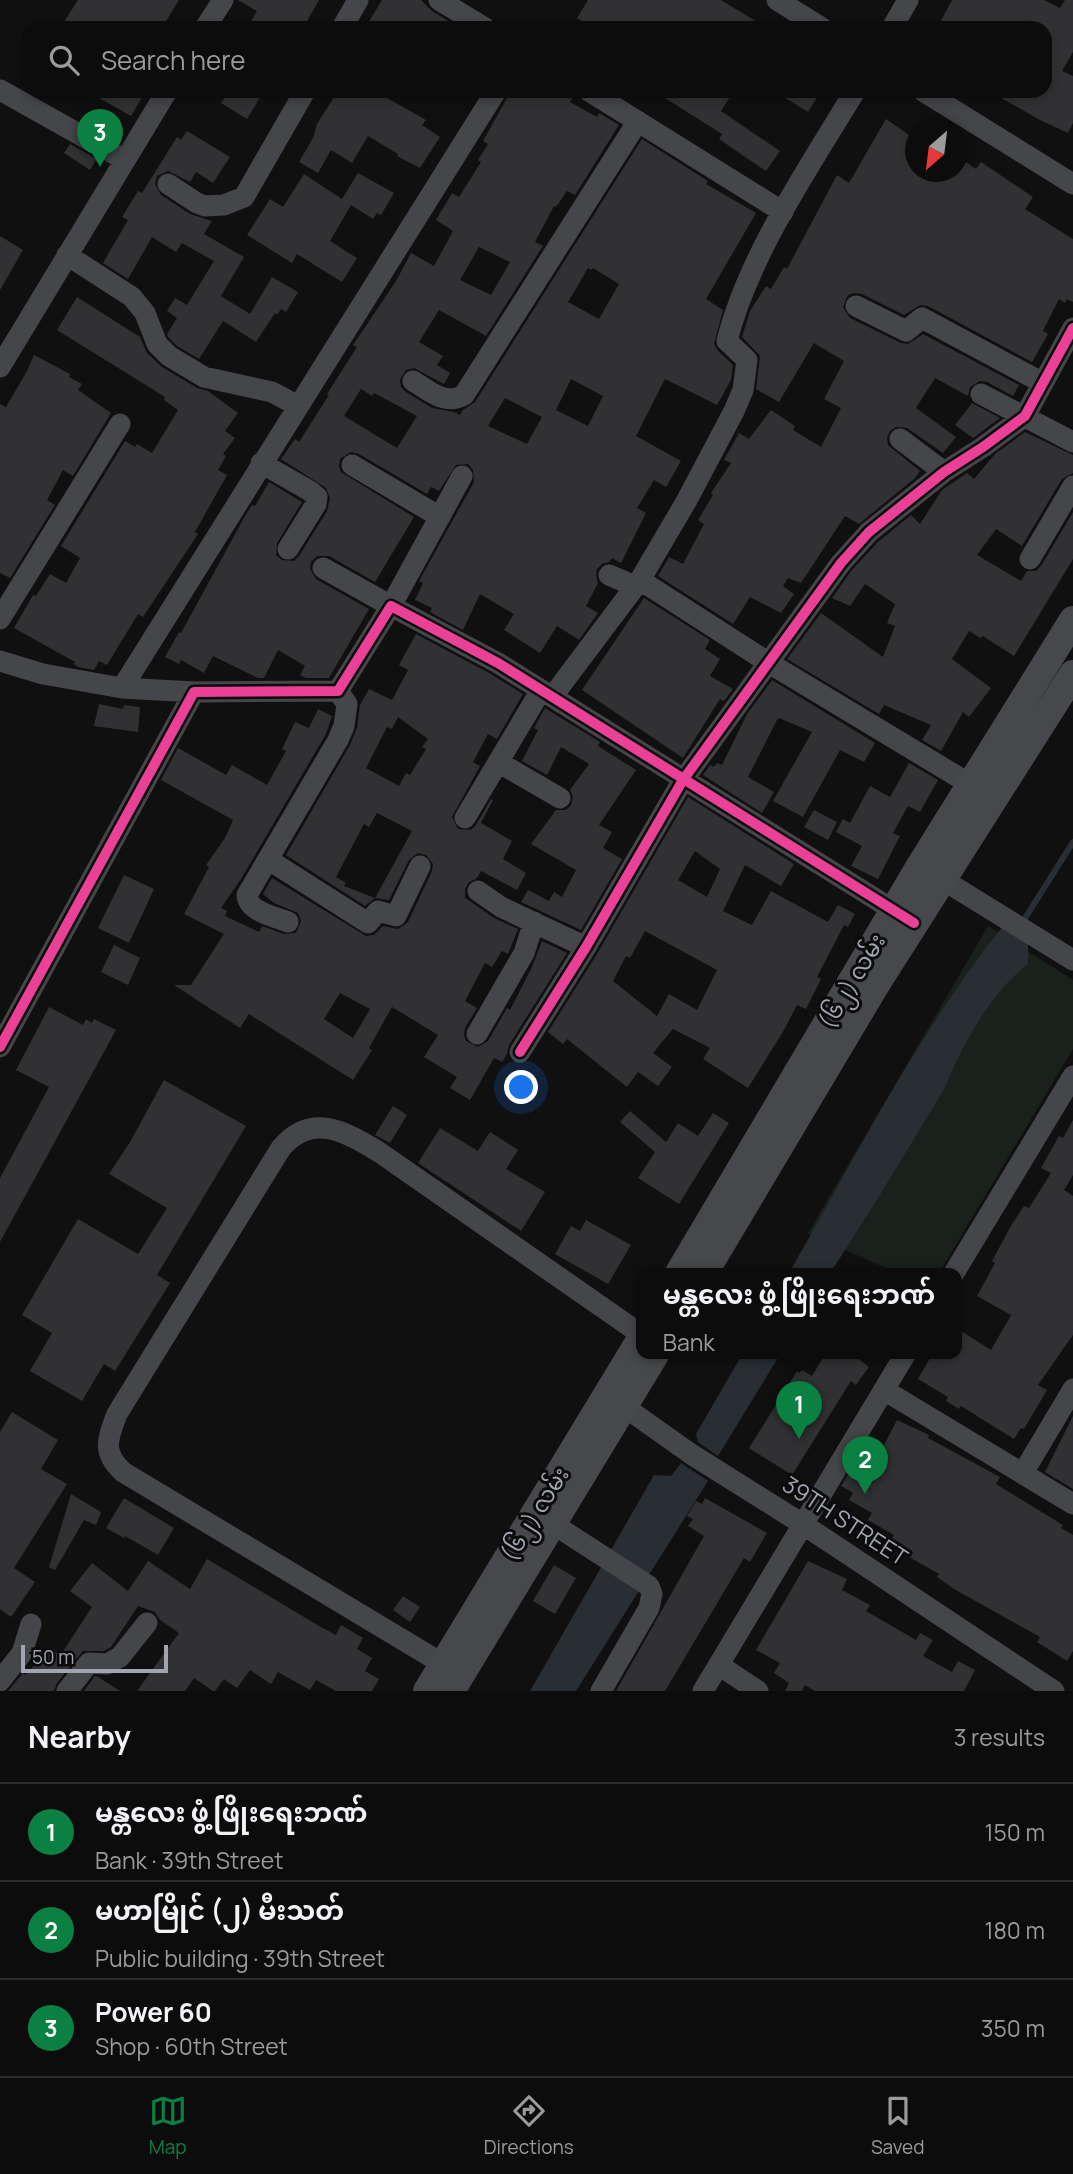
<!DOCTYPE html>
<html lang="en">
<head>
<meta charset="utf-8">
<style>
  :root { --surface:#0c0c0d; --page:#1a1a1b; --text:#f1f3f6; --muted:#9a9b9d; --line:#2c2c2e; --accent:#0b8043 }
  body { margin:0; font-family:Manrope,"Noto Sans Myanmar",sans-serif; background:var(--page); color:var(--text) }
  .compass { position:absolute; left:905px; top:119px; width:63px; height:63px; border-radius:50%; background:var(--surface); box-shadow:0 4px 10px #0003; rotate:208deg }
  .scale { position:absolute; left:21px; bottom:18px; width:147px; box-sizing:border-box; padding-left:7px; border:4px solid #a1a5b1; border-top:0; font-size:19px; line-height:24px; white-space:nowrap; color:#a1a5b1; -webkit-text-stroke:5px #0b0b0c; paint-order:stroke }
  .you { position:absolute; left:522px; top:1088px; width:24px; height:24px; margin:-18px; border:5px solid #fff; border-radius:50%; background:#1a73e8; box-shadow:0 0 0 10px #1a73e833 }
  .badge { display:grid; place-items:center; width:46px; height:46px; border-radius:50%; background:var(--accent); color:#fff; font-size:23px; font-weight:700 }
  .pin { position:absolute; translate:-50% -58px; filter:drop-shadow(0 2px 4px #0008) }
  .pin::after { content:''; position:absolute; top:37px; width:24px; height:21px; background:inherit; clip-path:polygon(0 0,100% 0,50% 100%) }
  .popup { position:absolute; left:636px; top:1268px; width:326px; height:91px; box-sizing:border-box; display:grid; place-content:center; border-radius:14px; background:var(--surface); filter:drop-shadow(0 2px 5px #0005); font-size:23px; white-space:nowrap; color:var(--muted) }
  .popup b { font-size:26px; color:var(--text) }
  .popup::after { content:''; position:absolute; left:50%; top:100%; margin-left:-14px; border:14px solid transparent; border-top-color:var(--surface) }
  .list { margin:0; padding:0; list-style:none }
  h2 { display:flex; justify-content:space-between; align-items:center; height:91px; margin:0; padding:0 28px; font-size:30px }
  h2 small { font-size:23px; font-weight:400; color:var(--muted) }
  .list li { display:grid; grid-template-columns:46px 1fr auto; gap:21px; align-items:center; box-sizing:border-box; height:98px; padding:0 28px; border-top:2px solid var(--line) }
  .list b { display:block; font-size:26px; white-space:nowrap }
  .list p { margin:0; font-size:23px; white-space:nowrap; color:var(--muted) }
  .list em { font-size:23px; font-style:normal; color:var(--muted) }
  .icon { flex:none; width:38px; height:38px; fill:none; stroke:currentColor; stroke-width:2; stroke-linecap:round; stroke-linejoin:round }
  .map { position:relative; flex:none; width:1073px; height:1691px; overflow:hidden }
  .search { position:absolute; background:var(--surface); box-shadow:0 4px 10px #0003; left:21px; right:21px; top:21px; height:77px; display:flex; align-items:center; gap:18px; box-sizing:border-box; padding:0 24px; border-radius:21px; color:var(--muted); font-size:26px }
  .sheet { height:385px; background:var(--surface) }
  nav { display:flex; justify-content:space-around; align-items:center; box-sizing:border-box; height:98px; border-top:2px solid var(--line); background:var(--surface); font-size:19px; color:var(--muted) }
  nav a { display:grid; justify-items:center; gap:4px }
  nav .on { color:var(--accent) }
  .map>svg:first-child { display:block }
</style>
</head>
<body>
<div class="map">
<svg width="1073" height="1691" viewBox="0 0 1073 1691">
  <rect width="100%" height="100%" fill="#101011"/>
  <!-- green -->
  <path fill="#1a201b" d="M988,926L1073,980V1049L939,1273H897L808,1233Z"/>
  <!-- water -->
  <path fill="#282e34" d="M1003,926L1028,941V964C996,989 974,1026 956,1062C951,1072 948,1082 943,1091C906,1152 870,1213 830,1273H789C855,1158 920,1029 1003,926Z
    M743,1353H781L718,1456L698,1442L696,1434Z
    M681,1463L708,1481L576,1691H530L654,1475L671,1476Z"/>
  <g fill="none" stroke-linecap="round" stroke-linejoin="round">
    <!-- stream -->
    <path stroke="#282e34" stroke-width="6" d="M1022,923L1073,842"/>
  </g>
  <!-- building -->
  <path fill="#313133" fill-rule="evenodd" d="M78,0H179L162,28H60Z
    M238,0H319L303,28H247L257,11Z
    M382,0H421L432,11L460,28H365Z
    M588,0H721L767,28H594L577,18Z
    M952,0H1044L1060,8L1065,0H1073V52L1062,71L1073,76V123L1068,133L1040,120L989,91H1045V28H937Z
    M87,91H146L131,116Z
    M229,91H264L247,119L221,103Z
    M338,91H391L387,98L426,120L422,125L440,137L420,168L397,156L398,154L368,136L352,163L331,150L318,173L299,162L313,138L317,124Z
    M511,91H576L570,102L597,117L599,113L619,125L575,195L567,191L556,207L554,206L535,242L543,246L486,336L439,310L419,342L443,356L437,365L450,373L444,384L414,368L406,370L400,380L401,387L406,392L432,408L454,412L460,415L463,410L475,402L642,139L708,181L706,184L756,213L706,299L723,310L714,344L718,351L733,365L731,380L717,405L665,379L636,436L681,461L666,487L654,480L637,508L646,513L621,563L612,558L609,562L602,564L597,569L596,576L598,583L586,606L598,613L579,640L557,626L540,653L504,630L514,614L480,594L463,630L430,612L432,608L415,600L423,583L419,581L474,482L473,470L468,464L456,465L439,491L431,487L427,494L359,454L351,452L340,459L339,466L341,472L414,517L375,582L329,556H317L311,562L310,569L316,579L369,609L329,678H306L300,675L305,666L278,650L264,678H258L213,656L204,673L181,660L179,664L165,657L179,632L181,633L245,516L252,505L255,506L269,482L302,502L277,543L276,555L282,560L294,561L299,556L327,511L330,498L326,488L281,459L295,439L299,442L329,395L327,394L357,347L353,345L396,281L411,253L434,266L453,231L436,220L452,193L459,197L481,162L478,160L488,144L483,141ZM479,247L510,262L491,295L460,280ZM588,268L591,270L593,268L619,284L599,319L568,302ZM571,379L603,396L588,426L556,410ZM361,389L372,396L374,393L417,416L397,448L344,416ZM505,398L542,417L527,444L488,426Z
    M654,91H734L721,111L780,151L766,171L719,139L722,134Z
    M774,91H821L808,112Z
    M886,119L915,139V172H957V156L976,169L981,162L1033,197L1025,209L1073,239V302L1067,299L1065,303L1059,299L1043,331L1048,334L1032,362L928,306L920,305L904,315L862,294L855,293L848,295L843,307L850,318L901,343L908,344L923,334L1019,385L1013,396L987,382L980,381L970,387L968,396L935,378L916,408L956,437L943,453L946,455L907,428L896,427L890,431L887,438L888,445L920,471L915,478L859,524L845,516L801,583L788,578L783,586L794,594L781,613L750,597L733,624L658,576L669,557L683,564L704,524L698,520L713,495L711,493L731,463L724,460L739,433L749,439L771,410L795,426L793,430L821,447L841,408L824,399L844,361L814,343L779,402L756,389L760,356L742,337L750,311L766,286L771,289L784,267L787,269L837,175L849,183Z
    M187,131L230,157L213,183L196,172L190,182L168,171L157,176L155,184L161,195L190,214L212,221L204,234L244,257L221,296L250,314L272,277L298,292L286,312L281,309L277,315L275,313L256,342L223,321L199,359L177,346L168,337L167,334L177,318L167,311L175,298L187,305L214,261L182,243L176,252L152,237L128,279L103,263L128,220L122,217L138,191L142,193L177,137L181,140Z
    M70,144L97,159L90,170L64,153Z
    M358,173L394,193L381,215L377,213L373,219L351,205L330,241L357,258L342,282L297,254L292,263L247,235L270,199L283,207L304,174L342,199Z
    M0,236L23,250L0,290Z
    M77,297L140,337L147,353L162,367L197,388L208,391L238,413L225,431L235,438L223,454L226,456L218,470L227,475L195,532L198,534L143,617L138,614L107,665L99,661L94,670L78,667L74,664L75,662L14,628L33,595L36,596L50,574L66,583L80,558L61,546L125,441L135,447L137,444L152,453L178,410L164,400L165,397L57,330Z
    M34,355L70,374L69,377L82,384L78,390L111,413L73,476L63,470L47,500L55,505L10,578L0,573V404L6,407L27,371Z
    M972,403L1000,418L973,438L955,425Z
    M1025,432L1073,455V473L1062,479L1022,546L996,529L977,555L1021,581L1027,571H1036L1041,566L1073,512V559L1014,656L983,636L981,638L969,631L952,659L991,688L969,717L963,712L941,751L922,740L931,725L884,705L879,714L787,659L821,613L883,657L895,626L887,623L895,604L865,584L850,606L832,598L851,571L878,542L911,515L920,524L942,490L967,473L974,479L995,454Z
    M644,598L710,640L705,649L720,659L710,676L733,689L724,701L720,699L683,758L582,690Z
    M416,634L491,674L523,694L497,739L488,734L473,762L480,766L452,817L458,829L471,830L476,825L491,799L493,800L481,823L512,841L503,859L526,873L517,890L481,871L477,878L468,883L465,889V898L471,902L494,918L518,929L508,954L502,951L492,967L485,963L465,1001L477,1008L465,1028L464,1035L466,1041L478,1047L488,1041L507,1008L510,1010L532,967L542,941L567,953L509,1045L507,1054L502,1062L494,1058L470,1100L450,1088L457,1077L424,1057L438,1035L392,1007L369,1048L372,1050L353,1080L249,1014L240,1028L174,985H191L224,934L184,914L209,867L206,865L225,838L233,820L161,780L178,748L226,775L232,765L267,785L286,751L282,749L295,722L309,728L318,709L332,716L326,734L241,879L221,908L227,911L225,916L259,932L262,926L284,934L296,933L301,921L298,913L274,903L263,894L272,878L366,936L374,935L383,926L398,929L408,922L432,871L433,864L426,855L418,853L409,860L389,900L375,898L412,831L377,813L369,827L364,824L336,877L346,883L344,886L375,898L365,906L286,855L350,745L357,728L360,705L369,689L392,700L408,670L399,665ZM398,717L428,739L422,747L426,749L410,775L406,773L399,786L366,768L387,727L392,729ZM340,993L370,1009L353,1038L324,1019Z
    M772,680L875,743L864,762L840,750L803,817L773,801L812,732L779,718L777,720L748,777L774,792L762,813L703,775L710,765L714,767L717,763L722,765L747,714Z
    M99,704L123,709L124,705L140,707L138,732L94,726Z
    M545,708L600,742L598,746L636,770L599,825L612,832L603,848L622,859L581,930L521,902L528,890L549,901L554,892L562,897L576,870L531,844L556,810H566L571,805L573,797L570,790L589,764L561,747L547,775L522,761L538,730L534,728Z
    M909,763L938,780L920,812L908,806L893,833L900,836L878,879L851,866L862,846L836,832L843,819L850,823L870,786L890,797Z
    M688,797L794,864L781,886L745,865L723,911L752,925L771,891L828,922L838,905L855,914L848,927L844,925L817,977L821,979L806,1009L797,1005L784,1030L748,1088L703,1059L710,1048L673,1029L653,1053L672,1067L658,1086L638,1072L627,1087L567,1039L563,1044L548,1032L597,954ZM695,851L720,869L707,897L678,880ZM645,931L717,970L697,1010L669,994L657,1016L613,981L626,956L630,958Z
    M814,810L837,822L828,840L804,827Z
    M124,875L154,889L129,943L98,928Z
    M114,945L140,958L128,985L101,972Z
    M49,1007L83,1025L86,1019L92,1023L94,1019L116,1030L0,1242V1178L49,1087L16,1070Z
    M164,1080L246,1126L157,1275L170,1283L115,1371L104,1364L82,1401L30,1371L52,1333L22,1315L78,1219L138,1254L167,1208L109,1174L130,1142Z
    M393,1106L407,1115L390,1143L375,1135Z
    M630,1111L666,1142L678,1123L698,1136L713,1113L729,1123L679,1204L638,1178L655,1152L620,1122Z
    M1073,1120V1175L1064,1190L1073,1196V1335L1038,1385L1047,1390L1024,1429L1021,1428L1014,1439L961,1406L959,1409L946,1401L948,1397L918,1379L933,1353H956V1328L991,1350L1011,1315L977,1296L995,1263L992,1261L1012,1224L1024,1206L1029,1208L1051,1173L1041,1168L1059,1136L1063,1138Z
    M440,1128L478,1151L490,1132L518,1150L506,1169L545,1192L521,1231L418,1163Z
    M586,1220L631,1245L608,1284L555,1254L571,1226L580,1231Z
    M826,1353H851L869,1367L856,1385L851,1381L792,1475L749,1448L799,1368L812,1376Z
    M12,1412L58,1440L41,1469L67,1484L14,1568L35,1582L11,1617L0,1609V1432Z
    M1073,1416V1489L1045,1472Z
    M897,1420L929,1435L928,1438L1000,1477L996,1484L1063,1525L1061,1528L1073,1535V1651L1067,1661L1037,1642L1040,1637L954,1589L937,1577L939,1574L888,1545L894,1535L868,1520L872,1513L849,1500L853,1493L841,1486L865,1447L879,1455Z
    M71,1494L101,1512L96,1525L84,1520L55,1570L49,1567Z
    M124,1498L174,1528L158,1555L125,1536L124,1538L106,1528Z
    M705,1498L767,1533L750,1562L744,1558L665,1691H616L704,1536L688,1526L693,1519L687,1516L696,1501L702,1504Z
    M207,1559L319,1626L336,1635L341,1625L363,1638L357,1649L372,1658L365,1671L379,1679L372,1691H336L316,1680L310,1690L278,1672L271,1684L250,1670L237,1688L224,1679L215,1691H213L194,1678L185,1691H137L179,1633L160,1620L155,1612L138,1606L111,1647L104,1651H83L57,1683L54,1691H8L23,1673L25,1675L52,1648L60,1656L92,1607L70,1591L92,1563L128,1591L148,1561L190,1589Z
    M808,1561L847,1579L842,1590L870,1605L866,1611L916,1640L920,1633L933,1640L923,1656L952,1672L958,1661L975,1670L964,1691H815L805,1685L802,1691H785L789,1683L774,1673L780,1663L756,1650Z
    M554,1565L576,1578L555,1614L533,1601Z
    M403,1596L420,1607L410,1622L393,1610Z
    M95,1676L98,1677L120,1691H84Z"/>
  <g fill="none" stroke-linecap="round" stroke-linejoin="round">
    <!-- minor -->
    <path stroke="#454649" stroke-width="21" d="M439,0L485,28
      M777,0L822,28
      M205,28L223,0
      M342,28L358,0
      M892,28L908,0
      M0,90L125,160
      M589,91L783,212
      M923,91L1073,184
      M168,184L197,203L205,206L224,205L244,197L305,91
      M67,255L132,297L145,313L157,344L169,356L204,377L272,392L298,406
      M856,306L906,331L922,318L1043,383
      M0,367L167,91
      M413,381C430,391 445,406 464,395L638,121
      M981,394L1073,442
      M900,439L944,472
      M261,463L310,491L317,497L316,504L288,549
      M352,465L440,517
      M1030,559L1073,486
      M323,568L391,606L462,476
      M609,575L635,586
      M640,580L769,663L983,792
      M0,619L120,424
      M0,661L43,674L122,688L496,91
      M122,688L194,692
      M552,697L640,580L687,500L734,411L743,390L747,360L727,341C748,256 810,166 855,91
      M498,762L560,798
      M465,818L541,690
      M269,860L368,923L378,911L396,916L420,866
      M932,873L1073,960
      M478,891L501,907L586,947
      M288,922C274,916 248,912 247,895L338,740L344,726L347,704L338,691
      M477,1034L524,953L534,922
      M0,1047L194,692L338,691L391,606L498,663L906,918
      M520,1052L586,947L683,780L841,563L869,532L944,472L983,447L1025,416L1073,328
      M954,1273L1073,1076
      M884,1390L1073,1504
      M612,1398L691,1454L804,1525L1054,1691
      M1023,1473L1073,1389
      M553,1524L649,1586L652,1594L649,1608L601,1691
      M443,1664L123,1472C101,1452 108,1438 117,1414L281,1148C312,1112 344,1131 379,1152L642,1335
      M719,1665L758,1691
      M0,1681L22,1653L31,1624
      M67,1691L89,1663L107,1664L120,1657L147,1623
      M703,1691L906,1353"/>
    <!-- major -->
    <path stroke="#47484b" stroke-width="28" d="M679,1273L920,866L1073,620
      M704,1273L875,986L1073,674
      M427,1691L642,1337
      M451,1691L656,1353"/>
    <defs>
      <path id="cycleway" d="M0,1047L194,692L338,691L391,606L498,663L914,923
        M520,1052L586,947L683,780L841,563L869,532L944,472L983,447L1025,416L1073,328"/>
    </defs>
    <!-- cycleway casing -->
    <use href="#cycleway" stroke="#0b0b0c" stroke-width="15"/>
    <!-- cycleway -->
    <use href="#cycleway" stroke="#ea4096" stroke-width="10"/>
  </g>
  <g text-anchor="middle" stroke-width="6" stroke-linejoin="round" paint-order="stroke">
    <!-- street labels -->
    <g font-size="23" fill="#a1a5b1" stroke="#0b0b0c">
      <text transform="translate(852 981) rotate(-59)" y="8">(၆၂) လမ်း</text>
      <text transform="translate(535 1514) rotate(-58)" y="8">(၆၂) လမ်း</text>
      <text transform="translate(845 1521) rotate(33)" y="8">39TH STREET</text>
    </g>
  </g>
</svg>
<svg class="compass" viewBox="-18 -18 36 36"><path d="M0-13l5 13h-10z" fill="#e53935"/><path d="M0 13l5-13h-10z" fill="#9a9b9d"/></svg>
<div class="scale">50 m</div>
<div class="you"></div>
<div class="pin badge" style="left:799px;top:1439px">1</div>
<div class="popup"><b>မန္တလေး ဖွံ့ဖြိုးရေးဘဏ်</b>Bank</div>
<div class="pin badge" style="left:865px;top:1494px">2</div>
<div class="pin badge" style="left:100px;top:167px">3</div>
<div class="search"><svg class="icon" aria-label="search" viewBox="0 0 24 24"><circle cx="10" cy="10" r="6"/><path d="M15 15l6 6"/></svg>Search here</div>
</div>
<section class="sheet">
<h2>Nearby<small>3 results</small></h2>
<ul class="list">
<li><span class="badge">1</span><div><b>မန္တလေး ဖွံ့ဖြိုးရေးဘဏ်</b><p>Bank · 39th Street</p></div><em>150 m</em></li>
<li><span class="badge">2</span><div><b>မဟာမြိုင် (၂) မီးသတ်</b><p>Public building · 39th Street</p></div><em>180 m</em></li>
<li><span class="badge">3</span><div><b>Power 60</b><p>Shop · 60th Street</p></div><em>350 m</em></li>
</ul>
</section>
<nav>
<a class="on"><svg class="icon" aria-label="map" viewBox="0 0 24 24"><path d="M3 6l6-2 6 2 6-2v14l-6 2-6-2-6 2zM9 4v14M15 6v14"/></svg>Map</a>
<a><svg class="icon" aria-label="directions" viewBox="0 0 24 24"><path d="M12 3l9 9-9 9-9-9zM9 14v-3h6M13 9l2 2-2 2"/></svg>Directions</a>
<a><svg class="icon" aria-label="saved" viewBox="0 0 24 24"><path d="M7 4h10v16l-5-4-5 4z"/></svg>Saved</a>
</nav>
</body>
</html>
